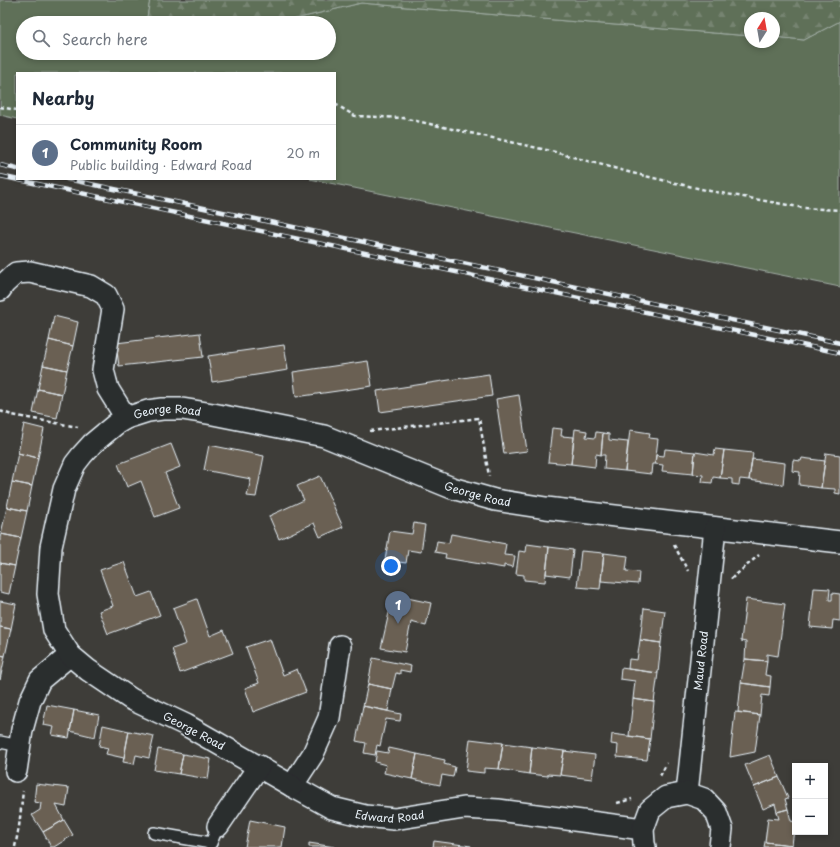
<!DOCTYPE html>
<html lang="en">
<head>
<meta charset="utf-8">
<style>
  :root { --surface:#fff; --page:#f6f6f7; --text:#1f2937; --muted:#747a83; --line:#e0e1e3; --accent:#db2777 }
  body { margin:0; font-family:"Playpen Sans",sans-serif; background:var(--page); color:var(--text) }
  .controls { position:absolute; right:12px; bottom:12px; display:grid; overflow:hidden; border-radius:0px; box-shadow:0 2px 6px #0003 }
  .controls button { width:36px; height:36px; display:grid; place-items:center; padding:0; border:0; border-bottom:1px solid var(--line); background:var(--surface); color:var(--text); font:20px sans-serif }
  .compass { position:absolute; left:744px; top:12px; width:36px; height:36px; border-radius:50%; background:var(--surface); box-shadow:0 2px 6px #0003; rotate:11deg }
  .you { position:absolute; left:391px; top:566px; width:14px; height:14px; margin:-10px; border:3px solid #fff; border-radius:50%; background:#1a73e8; box-shadow:0 0 0 6px #1a73e833 }
  .badge { display:grid; place-items:center; width:26px; height:26px; border-radius:50%; background:var(--accent); color:#fff; font-size:13px; font-weight:700 }
  .pin { position:absolute; translate:-50% -33px; filter:drop-shadow(0 1px 2px #0008) }
  .pin::after { content:''; position:absolute; top:21px; width:14px; height:12px; background:inherit; clip-path:polygon(0 0,100% 0,50% 100%) }
  .list { margin:0; padding:0; list-style:none }
  h2 { display:flex; justify-content:space-between; align-items:center; height:52px; margin:0; padding:0 16px; font-size:17px }
  h2 small { font-size:13px; font-weight:400; color:var(--muted) }
  .list li { display:grid; grid-template-columns:26px 1fr auto; gap:12px; align-items:center; box-sizing:border-box; height:56px; padding:0 16px; border-top:1px solid var(--line) }
  .list b { display:block; font-size:15px; white-space:nowrap }
  .list p { margin:0; font-size:13px; white-space:nowrap; color:var(--muted) }
  .list em { font-size:13px; font-style:normal; color:var(--muted) }
  .icon { flex:none; width:22px; height:22px; fill:none; stroke:currentColor; stroke-width:2; stroke-linecap:round; stroke-linejoin:round }
  .map { position:relative; flex:none; width:840px; height:847px; overflow:hidden }
  .search { position:absolute; background:var(--surface); box-shadow:0 2px 6px #0003; left:16px; top:16px; width:320px; height:44px; display:flex; align-items:center; gap:10px; box-sizing:border-box; padding:0 14px; border-radius:22px; color:var(--muted); font-size:15px }
  .panel { position:absolute; background:var(--surface); box-shadow:0 2px 6px #0003; left:16px; top:72px; width:320px; height:108px; border-radius:0px }
  .map>svg:first-child { display:block }
</style>
</head>
<body>
<div class="map">
<svg width="840" height="847" viewBox="0 0 840 847">
  <defs>
    <pattern id="forest-firs" width="22" height="20" patternUnits="userSpaceOnUse"><rect width="22" height="20" fill="#5f6f58"/><path d="M5 1l3.5 6h-7zM16 11l3.5 6h-7z" fill="#768471"/></pattern>
  </defs>
  <rect width="100%" height="100%" fill="#3e3d39"/>
  <filter id="ink" filterUnits="userSpaceOnUse"><feTurbulence type="fractalNoise" baseFrequency=".025" numOctaves="2"/><feDisplacementMap in="SourceGraphic" scale="8" xChannelSelector="R" yChannelSelector="G"/><feConvolveMatrix kernelMatrix="1 2 1 2 8 2 1 2 1" color-interpolation-filters="sRGB"/></filter>
  <g filter="url(#ink)">
    <!-- green -->
    <path fill="#5f6f58" stroke="#a4b0a8" d="M0,0H150L146,23H23V53H142V56L156,53H329V23H279L361,3L566,21L750,36V42H774V37L804,40L840,21V287L310,179H335V73H17V119L0,115Z"/>
    <!-- forest -->
    <path fill="url(#forest-firs)" stroke="#a4b0a8" d="M150,0H840V21L804,40L774,37V18H750V36L566,21L361,3L279,23H146Z"/>
    <!-- building -->
    <path fill="#6b6153" stroke="#e8f1f8" d="M54,316L78,322L73,346L49,340Z
      M200,333L203,357L119,366L116,343Z
      M49,340L73,346L67,370L43,365Z
      M284,345L288,370L212,382L208,356Z
      M368,361L372,386L296,397L293,372Z
      M43,365L67,370L62,394L38,389Z
      M489,374L492,396L380,412L377,391Z
      M38,389L62,394L57,418L33,413Z
      M519,395L527,451L504,454L496,399Z
      M24,424L44,429L38,458L18,453Z
      M552,428L562,429L561,436L574,437L571,464L548,462Z
      M575,429L587,431L586,437L595,438L596,432L603,433L601,455L596,454L595,467L571,464Z
      M630,430L650,433L649,438L658,439L655,464H652L651,474L625,471Z
      M603,433L609,434V440L628,442L625,471L604,469L605,455H601Z
      M171,444L180,467L165,473L179,508L155,517L141,481L127,487L118,464Z
      M209,445L264,456L256,497L247,496L251,479L204,470Z
      M665,449L695,452L693,474L662,471L663,465L655,464L656,455L664,456Z
      M715,449L724,450L720,478L713,477L712,483L702,482L703,475L693,474L695,452L714,455Z
      M724,450L753,453L749,480L740,479L739,485L732,484V479L720,478Z
      M18,453L38,458L32,486L12,482Z
      M826,453L840,455V494L835,493V489L821,488Z
      M802,458L825,461L821,488L799,485L800,472L792,471L793,460L801,461Z
      M752,459L785,463L783,485L749,480Z
      M320,476L343,527L320,537L314,523L279,539L269,516L304,500L297,486Z
      M12,482L32,486L27,511L7,507Z
      M7,507L27,511L21,538L1,534Z
      M414,523L425,525L421,552L408,550L406,563L385,560L390,531L412,534Z
      M1,534L21,538L15,566L0,563V538Z
      M451,534L506,544L504,555L515,556L513,567L504,565V568L445,558L446,554L435,552L437,541L449,543Z
      M527,544L549,547L545,582L524,580V575L516,574L519,551L526,552Z
      M549,547L573,550L570,577L546,574Z
      M581,551L604,553L600,589L577,587Z
      M604,553L628,556L626,571L639,572L638,584L601,581Z
      M124,562L137,597L151,592L160,615L108,634L99,611L113,606L100,570Z
      M0,563L15,566L9,594L0,592Z
      M814,588L830,589L829,600H832V593L840,594V621L833,620L832,629L810,627Z
      M393,595L431,603L426,626L411,622L405,652L381,648Z
      M197,599L210,636L224,630L233,653L180,673L172,649L186,644L173,608Z
      M746,599L785,604L778,656L767,654V661L745,659L746,642L741,641Z
      M0,601L16,604L11,629L0,627Z
      M644,608L665,611L661,643L640,640Z
      M0,627L11,629L5,656L0,655Z
      M270,639L283,675L297,669L306,692L253,712L245,688L259,683L246,647Z
      M640,640L661,643L658,673L628,669L629,659L637,660Z
      M0,655L5,656L0,680Z
      M373,658L411,666L410,672L400,670V674L396,673L392,689L368,684Z
      M745,659L767,661L765,675L771,676L770,687L741,683Z
      M621,668L658,673L654,702L633,699L635,681L620,679Z
      M741,683L770,687L769,696L762,695L760,715L738,712Z
      M368,684L392,689L388,711L363,706Z
      M633,699L654,702L650,739L629,736Z
      M47,705L74,710L69,738L52,735L54,727L43,725Z
      M363,706L401,714L400,721L386,719L380,746L377,745L375,755L364,753L366,743L356,741Z
      M74,710L99,715L95,737L70,731Z
      M735,712L760,715L755,752L730,757Z
      M103,725L129,731L124,758L106,754L108,748L99,746Z
      M129,731L154,736L149,758L136,755L134,764L123,762Z
      M612,734L650,739L647,760L617,757L618,745L611,744Z
      M470,739L503,743L499,769L484,768V773L466,771Z
      M503,743L532,747L529,774L499,769Z
      M532,747L564,751L560,775L548,774V776L529,774Z
      M389,748L417,754L412,779L384,773L386,765L375,762L377,751L388,753Z
      M158,749L183,754L179,774L154,770Z
      M564,751L595,755L592,779L560,775Z
      M183,754L211,759L208,779L179,774Z
      M417,754L445,760L444,764L455,767L453,777L442,775L440,785L412,779Z
      M770,755L779,777L754,787L745,765Z
      M779,777L788,798L785,799L788,809L777,812L775,804L763,809L754,787Z
      M36,784L69,788L66,807L56,805L64,820L43,832L32,815L40,810L41,803L34,802Z
      M788,809L791,821L795,822L792,845L765,842L768,818L779,819L777,812Z
      M64,820L73,835L54,847H51L43,832Z
      M250,820L285,827L282,847H245Z
      M434,841L471,846V847H433Z
      M765,842L792,845V847H764Z
      M309,843L335,847H309Z"/>
    <g fill="none" stroke-linecap="round" stroke-linejoin="round">
      <defs>
        <path id="service" d="M0,742L20,746
          M154,833L211,843L218,826"/>
        <g id="minor">
          <path d="M0,290L4,284L16,273L30,272L91,286L106,295L113,309L103,370L108,389L126,418"/>
          <path id="s1" d="M340,646L329,718L313,754L292,786L332,808L365,816L394,819L464,808L498,810L643,829"/>
          <path d="M16,771L22,730L30,701L40,680L70,655"/>
          <path id="s2" d="M292,786L186,725L131,699L88,670L70,655L54,630L48,594L51,547L64,489L75,464L82,455L92,444L116,424L126,418L148,411L162,409H182L213,414L324,436L452,488L495,500L546,508L840,542"/>
          <path id="s3" d="M687,793L715,528"/>
          <path d="M218,826L259,766"/>
          <path d="M645,847L644,844L643,829L650,810L666,797L687,793L704,799L716,812L722,829L720,847"/>
        </g>
      </defs>
      <!-- service casing -->
      <use href="#service" stroke="#e8f1f8" stroke-width="14"/>
      <!-- minor casing -->
      <use href="#minor" stroke="#e8f1f8" stroke-width="24"/>
      <!-- path -->
      <path stroke="#e8f1f8" stroke-width="2.5" stroke-dasharray="4 3" stroke-linecap="butt" d="M335,104L355,116L403,118L551,151L632,173L710,191L804,208L840,210
        M0,107L17,110
        M0,411L12,415L78,427
        M370,431L479,418L489,476
        M674,545L688,571
        M731,579L759,555
        M660,776L667,763
        M617,803L632,799
        M15,847L19,827L23,791"/>
      <!-- service -->
      <use href="#service" stroke="#2a2d2e" stroke-width="11"/>
      <!-- minor -->
      <use href="#minor" stroke="#2a2d2e" stroke-width="21"/>
      <defs>
        <path id="rail" d="M0,165L17,169
          M0,176L840,353
          M67,179L840,343"/>
      </defs>
      <!-- rail casing -->
      <use href="#rail" stroke="#e8f1f8" stroke-width="4.5"/>
      <!-- rail -->
      <use href="#rail" stroke="#2a2d2e" stroke-width="3" stroke-dasharray="9" stroke-linecap="butt"/>
    </g>
  </g>
  <g text-anchor="middle" stroke-width="3" stroke-linejoin="round" paint-order="stroke">
    <!-- street labels -->
    <g font-size="11" fill="#e8f1f8" stroke="#2a2d2e">
      <text dy="4" stroke="none"><textPath href="#s2" startOffset="570">George Road</textPath></text>
      <text dy="4" stroke="none"><textPath href="#s2" startOffset="894">George Road</textPath></text>
      <text dy="4" stroke="none"><textPath href="#s3" startOffset="133">Maud Road</textPath></text>
      <text transform="translate(194 731) rotate(28)" y="4">George Road</text>
      <text dy="4" stroke="none"><textPath href="#s1" startOffset="255">Edward Road</textPath></text>
    </g>
  </g>
</svg>
<div class="controls">
<button>+</button>
<button>−</button>
</div>
<svg class="compass" viewBox="-18 -18 36 36"><path d="M0-13l5 13h-10z" fill="#e53935"/><path d="M0 13l5-13h-10z" fill="#747a83"/></svg>
<div class="you"></div>
<div class="pin badge" style="left:398px;top:624px;background:#5c6f8a">1</div>
<div class="search"><svg class="icon" aria-label="search" viewBox="0 0 24 24"><circle cx="10" cy="10" r="6"/><path d="M15 15l6 6"/></svg>Search here</div>
<section class="panel">
<h2>Nearby<small></small></h2>
<ul class="list">
<li><span class="badge" style="background:#5c6f8a">1</span><div><b>Community Room</b><p>Public building · Edward Road</p></div><em>20 m</em></li>
</ul>
</section>
</div>
</body>
</html>
